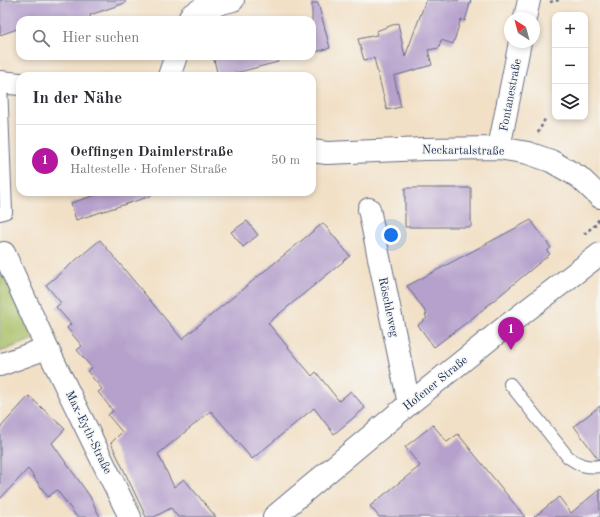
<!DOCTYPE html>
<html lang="de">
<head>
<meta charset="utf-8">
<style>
  :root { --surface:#fff; --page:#f2f2f3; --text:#2b2b33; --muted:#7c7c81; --line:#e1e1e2; --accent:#b5179e }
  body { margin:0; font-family:"Old Standard TT",serif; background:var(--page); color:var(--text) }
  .controls { position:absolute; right:12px; top:12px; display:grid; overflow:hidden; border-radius:8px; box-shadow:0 2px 6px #0003 }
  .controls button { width:36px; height:36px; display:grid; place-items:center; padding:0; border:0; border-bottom:1px solid var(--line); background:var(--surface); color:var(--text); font:20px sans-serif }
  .compass { position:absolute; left:504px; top:12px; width:36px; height:36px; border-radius:50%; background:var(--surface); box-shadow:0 2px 6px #0003; rotate:324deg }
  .you { position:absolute; left:391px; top:235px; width:14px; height:14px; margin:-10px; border:3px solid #fff; border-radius:50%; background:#1a73e8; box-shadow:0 0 0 6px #1a73e833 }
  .badge { display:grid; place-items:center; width:26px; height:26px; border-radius:50%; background:var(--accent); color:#fff; font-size:13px; font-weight:700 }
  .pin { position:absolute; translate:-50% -33px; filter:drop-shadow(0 1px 2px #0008) }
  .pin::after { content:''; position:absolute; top:21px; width:14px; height:12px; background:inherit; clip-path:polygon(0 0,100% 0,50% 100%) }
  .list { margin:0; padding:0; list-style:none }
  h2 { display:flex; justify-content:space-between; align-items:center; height:52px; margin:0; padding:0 16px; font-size:17px }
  h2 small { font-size:13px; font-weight:400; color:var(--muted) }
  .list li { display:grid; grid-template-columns:26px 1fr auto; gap:12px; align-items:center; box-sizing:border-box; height:72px; padding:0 16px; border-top:1px solid var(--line) }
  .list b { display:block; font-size:15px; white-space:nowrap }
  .list p { margin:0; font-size:13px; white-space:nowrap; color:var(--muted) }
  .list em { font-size:13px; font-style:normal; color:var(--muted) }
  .icon { flex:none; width:22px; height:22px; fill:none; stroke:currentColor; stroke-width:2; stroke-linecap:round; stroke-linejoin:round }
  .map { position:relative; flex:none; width:600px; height:517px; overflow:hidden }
  .search { position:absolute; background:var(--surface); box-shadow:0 2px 6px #0003; left:16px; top:16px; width:300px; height:44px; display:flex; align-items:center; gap:10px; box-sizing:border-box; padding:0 14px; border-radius:12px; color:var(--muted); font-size:15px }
  .panel { position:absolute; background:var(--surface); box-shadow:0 2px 6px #0003; left:16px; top:72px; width:300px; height:124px; border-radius:12px }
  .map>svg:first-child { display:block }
</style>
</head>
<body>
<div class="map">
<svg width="600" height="517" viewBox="0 0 600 517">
  <rect width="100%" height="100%" fill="#f6f6f2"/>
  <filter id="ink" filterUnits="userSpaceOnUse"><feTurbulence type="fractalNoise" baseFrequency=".025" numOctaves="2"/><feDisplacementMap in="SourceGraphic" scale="8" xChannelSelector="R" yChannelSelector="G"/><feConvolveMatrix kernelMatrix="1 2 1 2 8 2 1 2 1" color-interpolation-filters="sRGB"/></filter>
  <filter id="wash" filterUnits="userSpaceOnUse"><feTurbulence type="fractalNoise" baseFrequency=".012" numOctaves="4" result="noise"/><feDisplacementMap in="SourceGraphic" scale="16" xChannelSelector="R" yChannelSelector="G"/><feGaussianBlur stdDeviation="0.9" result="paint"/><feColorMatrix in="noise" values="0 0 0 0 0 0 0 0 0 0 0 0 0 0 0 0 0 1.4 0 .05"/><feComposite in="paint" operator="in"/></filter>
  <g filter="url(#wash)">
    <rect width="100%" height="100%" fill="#f2e0c6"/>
    <!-- green -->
    <path fill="#a7be64" stroke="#617661" d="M0,270L34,339L0,352Z"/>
    <g id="blocks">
      <!-- building -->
      <path fill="#b6a0cc" d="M0,0H125V3L90,15L91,20H20V28L0,35Z
        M426,0H471L465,21L461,19L453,44L441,40L439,48L428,50L432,65L394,76L401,107L387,110L374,58L364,60L358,39L377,35L376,31L398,23L405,57Z
        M312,3H318L330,48L312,53Z
        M213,56H278V62L224,76H218Z
        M405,188H471V227H405Z
        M105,192H151V196L76,220L71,203Z
        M531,220L551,248L547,251L550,254L470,320L434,347L418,325L427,318L425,315L427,314L407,286Z
        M247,221L258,235L243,247L231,232Z
        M323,223L350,256L268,323L312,376L316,372L339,401L351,391L365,408L334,434L314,408L252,459L211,411L158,454L174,487L184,479L216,517H178L171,508L154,517H146L111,443L122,432L108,415L113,411L98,392L102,389L87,371L92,368L77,350L82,346L67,328L71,324L56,307L61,303L46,285L100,240L182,339Z
        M29,396L65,429L52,443L89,495L100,517H77L57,490L48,497L28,469L0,499V428Z
        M600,406V459H598L574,426Z
        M433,425L447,442L458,434L525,517H379L370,506L420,466L405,447Z
        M600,489V517H534L559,497L571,513Z"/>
    </g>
  </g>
  <g filter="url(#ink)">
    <use href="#blocks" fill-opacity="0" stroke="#666d82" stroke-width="1"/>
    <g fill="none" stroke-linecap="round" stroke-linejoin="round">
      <defs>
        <path id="lane" d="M0,214L6,212L1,83
          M510,384L568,457C580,465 585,468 600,466"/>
        <path id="street" d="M525,18L529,0
          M189,20L191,15L203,8L233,0
          M169,76L176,56
          M0,82L20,84
          M499,148L520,42
          M312,151L327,153L424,149L499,148L528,153L551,161L579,177L600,197
          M369,209L409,404
          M4,253L47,348L130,517
          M0,365L47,348
          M274,517L409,404L505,327L600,254"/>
      </defs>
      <!-- lane casing -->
      <use href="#lane" stroke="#666d82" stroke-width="14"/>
      <!-- street casing -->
      <use href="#street" stroke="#666d82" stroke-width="24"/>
      <!-- path -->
      <path stroke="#666d82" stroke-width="2.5" stroke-dasharray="3 3" stroke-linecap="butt" d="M550,2L559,0
        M538,133L545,119
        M584,234L595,225L599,219"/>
      <!-- lane -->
      <use href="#lane" stroke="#fff" stroke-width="12"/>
      <!-- street -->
      <use href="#street" stroke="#fff" stroke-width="22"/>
    </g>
  </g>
  <g text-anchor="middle" stroke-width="3" stroke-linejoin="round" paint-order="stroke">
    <!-- street labels -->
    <g font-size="12" fill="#1b2f5e" stroke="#f6f6f2">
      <text transform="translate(510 95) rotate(-79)" y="4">Fontanestraße</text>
      <text transform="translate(463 150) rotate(1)" y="4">Neckartalstraße</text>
      <text transform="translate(389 307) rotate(78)" y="4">Röschleweg</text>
      <text transform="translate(435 383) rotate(-39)" y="4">Hofener Straße</text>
      <text transform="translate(89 432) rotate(64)" y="4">Max-Eyth-Straße</text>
    </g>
  </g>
</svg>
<div class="controls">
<button>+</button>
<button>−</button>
<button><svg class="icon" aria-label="layers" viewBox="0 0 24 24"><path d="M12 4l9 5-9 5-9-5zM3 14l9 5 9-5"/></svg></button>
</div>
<svg class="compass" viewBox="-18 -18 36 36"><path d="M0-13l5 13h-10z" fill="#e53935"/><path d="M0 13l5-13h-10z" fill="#7c7c81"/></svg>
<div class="you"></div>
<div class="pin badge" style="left:511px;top:350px">1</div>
<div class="search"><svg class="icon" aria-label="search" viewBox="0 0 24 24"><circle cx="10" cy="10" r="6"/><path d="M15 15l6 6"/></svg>Hier suchen</div>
<section class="panel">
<h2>In der Nähe<small></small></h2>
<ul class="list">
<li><span class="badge">1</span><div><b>Oeffingen Daimlerstraße</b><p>Haltestelle · Hofener Straße</p></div><em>50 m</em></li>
</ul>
</section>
</div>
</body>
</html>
